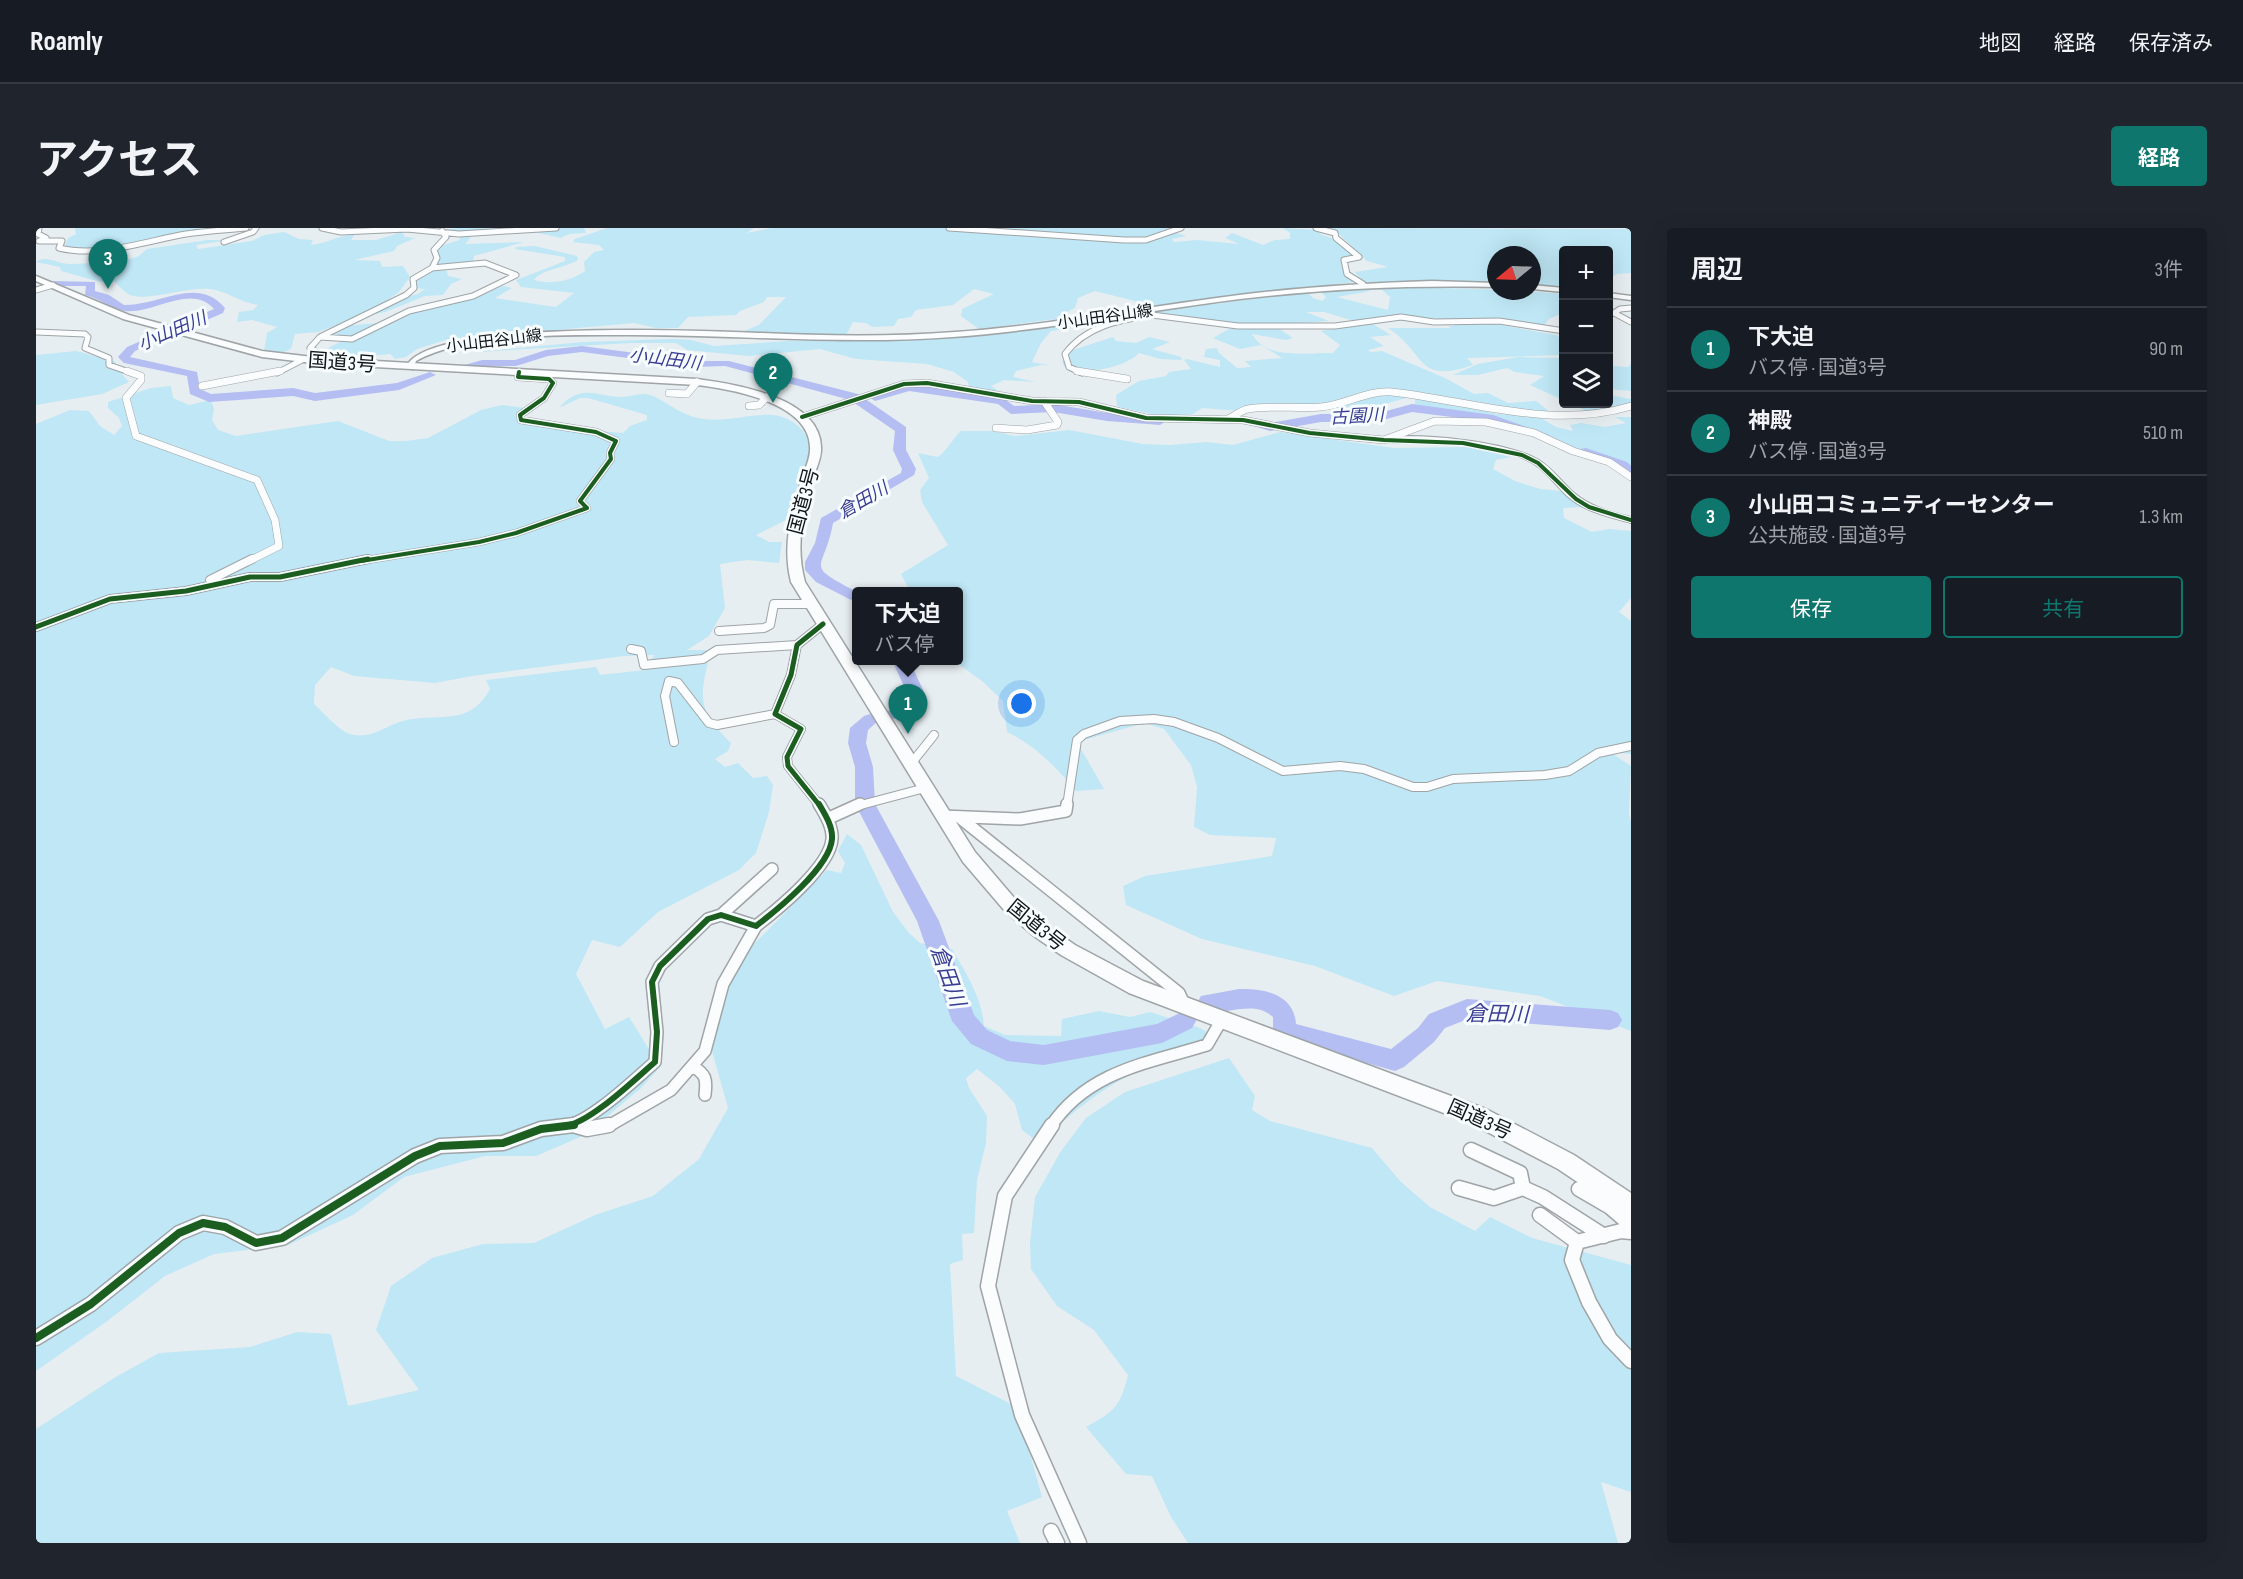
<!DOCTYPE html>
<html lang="ja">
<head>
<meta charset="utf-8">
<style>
  :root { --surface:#171b24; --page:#20242c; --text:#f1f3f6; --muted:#9ea1a6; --line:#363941; --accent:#0f766e }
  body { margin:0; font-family:"Sofia Sans Condensed","Noto Sans JP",sans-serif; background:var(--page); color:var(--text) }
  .controls { position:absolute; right:18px; top:18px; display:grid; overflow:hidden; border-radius:6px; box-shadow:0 6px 24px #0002 }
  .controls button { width:54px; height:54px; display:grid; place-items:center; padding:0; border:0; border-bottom:2px solid var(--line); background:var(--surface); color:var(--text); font:30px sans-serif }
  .compass { position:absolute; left:1451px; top:18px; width:54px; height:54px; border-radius:50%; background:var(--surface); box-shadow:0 6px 24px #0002; rotate:251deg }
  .you { position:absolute; left:986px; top:476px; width:21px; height:21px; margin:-15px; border:4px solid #fff; border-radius:50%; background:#1a73e8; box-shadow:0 0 0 9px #1a73e833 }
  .badge { display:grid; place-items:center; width:39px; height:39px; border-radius:50%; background:var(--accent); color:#fff; font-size:20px; font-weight:700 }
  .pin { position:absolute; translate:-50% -50px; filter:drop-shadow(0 2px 3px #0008) }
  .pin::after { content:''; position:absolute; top:32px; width:21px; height:18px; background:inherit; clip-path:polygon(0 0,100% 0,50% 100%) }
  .popup { position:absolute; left:816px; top:359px; width:111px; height:78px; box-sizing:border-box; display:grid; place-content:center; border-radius:6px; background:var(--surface); filter:drop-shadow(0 2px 4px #0005); font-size:20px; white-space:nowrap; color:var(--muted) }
  .popup b { font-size:22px; color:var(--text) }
  .popup::after { content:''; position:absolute; left:50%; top:100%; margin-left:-12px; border:12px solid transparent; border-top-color:var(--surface) }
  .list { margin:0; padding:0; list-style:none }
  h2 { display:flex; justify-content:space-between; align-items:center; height:78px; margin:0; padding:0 24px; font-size:26px }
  h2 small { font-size:20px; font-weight:400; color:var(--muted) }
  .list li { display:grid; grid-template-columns:39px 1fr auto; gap:18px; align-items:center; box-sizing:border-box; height:84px; padding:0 24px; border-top:2px solid var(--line) }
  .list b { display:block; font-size:22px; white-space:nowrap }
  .list p { margin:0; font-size:20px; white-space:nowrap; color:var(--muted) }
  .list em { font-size:20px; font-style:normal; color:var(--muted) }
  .actions { display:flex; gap:12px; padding:18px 24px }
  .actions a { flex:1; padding:14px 0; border:2px solid var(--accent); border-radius:6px; text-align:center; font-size:21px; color:var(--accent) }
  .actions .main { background:var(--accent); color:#fff }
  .icon { flex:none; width:33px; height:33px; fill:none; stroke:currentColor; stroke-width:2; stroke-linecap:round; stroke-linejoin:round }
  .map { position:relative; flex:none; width:1595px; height:1315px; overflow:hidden; border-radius:6px }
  header { display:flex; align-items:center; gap:36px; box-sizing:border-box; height:84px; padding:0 30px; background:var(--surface); border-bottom:2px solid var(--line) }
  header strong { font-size:28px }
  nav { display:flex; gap:33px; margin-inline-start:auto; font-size:21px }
  .intro { display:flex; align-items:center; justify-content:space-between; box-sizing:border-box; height:144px; padding:0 36px }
  h1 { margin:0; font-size:42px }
  .button { padding:15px 27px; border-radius:6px; background:var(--accent); color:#fff; font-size:21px; font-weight:700 }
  main { display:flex; gap:36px; padding:0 36px }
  aside { flex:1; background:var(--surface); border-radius:6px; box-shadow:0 6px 24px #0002 }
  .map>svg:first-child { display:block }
</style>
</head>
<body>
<header>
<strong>Roamly</strong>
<nav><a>地図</a><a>経路</a><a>保存済み</a></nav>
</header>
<div class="intro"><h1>アクセス</h1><a class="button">経路</a></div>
<main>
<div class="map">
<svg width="1595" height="1315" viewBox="0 0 1595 1315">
  <rect width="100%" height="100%" fill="#e7eef1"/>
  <!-- green -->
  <path fill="#bfe7f5" d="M39,0H169L164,5L44,23L29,18L32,10L40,6Z
    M419,0H548L550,5L533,6L525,10L494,3L436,8L429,16L488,14L438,28L437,34L396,40L394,36L399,34L394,21L424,12L423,9L405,8L403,4Z
    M571,0H718L711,5L736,0H1147L1138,4L1150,8L1136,11L1138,14L1161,12L1203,16L1189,10L1196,5L1227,17L1239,12L1254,11V5L1247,0L1282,2L1284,6L1303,13L1321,29L1310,32L1312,44L1318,54L1119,78L1059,63L1042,70L1039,80L1029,85L1028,90L943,101L925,88L926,81L958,66L938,61L917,77L880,82L875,89L862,91L858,98L836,99L830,95L817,94L809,109L705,104L723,97L750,69H731L728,74L704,83L700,87L652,89L642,100H620L598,95L409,112L381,121L370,129L359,131L354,126L287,133L285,128L294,119L308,112H277L308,98L341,95L370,84L426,73L454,61L468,58L476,60L459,70L520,79L538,65L485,59L480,52L529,33V29L479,21L480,19L499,18L541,28L542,32C529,40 506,41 498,52C513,57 536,53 549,43L548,34L558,24L568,22L563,17L537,14L539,11Z
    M1276,0L1595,1V45L1581,46L1573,50L1572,22H1528L1527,60L1496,57V27H1460V54H1327L1319,44L1352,39L1331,33L1303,6Z
    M248,4L263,11L277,12L275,17C291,15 302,8 319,6L315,12H340L366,4L369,9L379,10L361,18L358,23L318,32L344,33L346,39L367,38L374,49L363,64L349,74L382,66L389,61L377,60L376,54L394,42L411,43L412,48L426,51L415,56L407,67L389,68L349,84L320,90L282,104L259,106L255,121L243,126L228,123L231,105L241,99L216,92L201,94L203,84L217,82L222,77C205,75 191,63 174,61C152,58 107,75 92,66C87,63 83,57 78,54H64L25,43L24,39L0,34C9,26 24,37 35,36C47,36 58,34 70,34L74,37L103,28L111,21L172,12H193L160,17L162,21L216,13L228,7Z
    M1329,59L1334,63L1301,69L1352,82L1354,69L1344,60C1408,59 1465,61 1528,66L1527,85L1513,91L1506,100L1357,87L1318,93L1288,84H1270L1293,93L1191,100L1116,84L1271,64L1277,70L1286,73L1290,69L1283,62Z
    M1111,85L1087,93L1015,103L1005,115L996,134L1015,138L1005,137L980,143L977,149L1000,154L968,152L955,158L968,167L933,161L932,154L918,144L891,136L820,131L784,121L713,128L651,122L640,115H595L439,124L547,114L636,111L655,112L678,118L767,112L900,111Z
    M1335,95L1355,107L1334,109L1348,118L1332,122L1335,124L1346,123L1409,150L1438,166L1452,165L1472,175L1500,173L1514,184L1374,169L1341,178L1313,180L1206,183L1166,180L1157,186L1135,190L1087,180L1081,178L1080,167L1103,153L1130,148L1133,144L1155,141L1148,132L1151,131L1184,139V132L1168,129L1170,121L1181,120L1183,125L1201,140L1215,139L1209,133L1246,130L1225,117L1204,121L1177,110L1193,101L1242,100L1257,110L1250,112L1216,106C1231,133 1271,124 1297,125L1304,117L1285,103Z
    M1416,95H1454L1520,107L1527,112V127L1431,130L1437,137C1379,157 1391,125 1352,100H1415L1412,98H1418Z
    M1077,109L1080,113L1100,115L1113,109L1134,114L1116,121L1145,129L1146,132L1124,131L1103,125C1089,140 1046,148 1028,138L1026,134L1037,122Z
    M40,123C54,126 65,131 79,133L80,137L93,140L86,146L93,154L66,166L0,177V127Z
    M1482,129L1527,130V172L1494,157L1508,148L1479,144L1471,140L1442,147H1417L1442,136Z
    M1595,136V163L1573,161V138L1592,139Z
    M135,158L137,170L153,177L175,172L178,181L176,192L182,202L200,208L302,193L353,213H370L392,210L445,182L466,177L490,180L481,189L549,202L587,205L594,198L611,192V187L552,170H544L523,180C545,155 558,168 586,169C597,169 604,163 617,168C632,175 644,186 662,190C705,199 749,164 776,217L750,292L720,307L733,314H746L743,335L711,332L684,336L689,380L673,408L651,422H672L666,428L614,432L619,427L588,428L436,448L399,455L318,448L295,439L279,457L278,476C287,484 302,502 314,506C336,512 348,498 367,493C401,484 433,500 454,461L450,452L560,439L564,447L672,435C661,476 667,486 695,515L692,523L679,531L689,539L702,535L717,550L731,548L737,557L733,584L720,625L703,642L622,684L584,719L556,712L540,746L569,801L593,789L624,839L605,860L549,907L500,928H449L368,949L317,987L252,1017L178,1026L129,1048L70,1094L0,1143V196L34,182L53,183L64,198L78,207L86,198L83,190L72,180V174L115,160Z
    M1573,167L1595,171V180L1554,185L1536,176H1572Z
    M1387,170L1461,186L1501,188L1520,199L1537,203L1534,197L1545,195L1569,199L1590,195L1579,189H1595V240L1471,195L1395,179L1379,178V171Z
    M1033,202L1107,216L1134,217L1170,214L1197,217L1244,204L1358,220L1429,219L1475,229L1460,232L1457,241L1479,253L1504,261L1525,263L1547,279L1527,280L1528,290L1556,304L1573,301L1595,303V370L1583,384L1595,393V526L1574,524L1595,538L1593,586L1595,594V803L1504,768L1401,753L1358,768L1279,738L1166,711L1090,677L1087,658L1109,648L1236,628L1240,610L1174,607L1158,599L1161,559L1155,537L1128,501L1108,495L1041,514L1068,561L1040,563C1020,539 1000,518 971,504L967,473L946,453L918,433L923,432V364L874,363L865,346L912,317L886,274L884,262L893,250L882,225L902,229C912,221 916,212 925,203H956L979,208Z
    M811,606L825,617L857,684L873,705L884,715L916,721C930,745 946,770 948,798L969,807L1025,808L1026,791L1063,783L1094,789L1114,784L1164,800L1183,810C1158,830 1127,833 1099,845C1060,862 1035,889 1001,913L986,902L979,876L964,859L941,841L930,850L933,860L951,888L950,915L941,952L938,1005L926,1006L927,1032L914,1036L920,1148L981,1179L1006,1269L971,1283L984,1315H0V1201L78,1150L123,1125L214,1119L261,1104L295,1106L312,1178L383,1162L340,1102L355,1058L396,1030L447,1016L498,1015L559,987L617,968L663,931L692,880L676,823L672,789L717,717L791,642L805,645L809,635L802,623Z
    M1193,830L1219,868L1216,882L1234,893L1336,920L1365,954L1394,979L1439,1003L1454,989L1496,1010L1595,1037V1264L1565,1254L1582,1315H1152L1135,1289L1116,1248L1090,1246L1050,1199C1079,1183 1084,1179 1092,1147L1058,1102L1021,1078L995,1041L994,1015L999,969L1025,923L1050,890L1089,864Z"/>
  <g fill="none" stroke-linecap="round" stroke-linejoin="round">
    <!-- river -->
    <path fill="#b4bef2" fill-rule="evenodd" d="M18,53L59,54V63L73,67L88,77C123,78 161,47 189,80L187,85L99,123L94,129L161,144L164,161L175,166L257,160L279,165L361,155L394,144L400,147L363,162L279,173L257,168L173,174L154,166L151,148L88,135L82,129L91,119L178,81C155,55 119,86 89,83C76,82 64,70 49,67L50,58H15V54Z
      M546,118L660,133H693L822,166L870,199V222L880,241L878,247L797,295C788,345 766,335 821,364V375L780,354L769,342V334L779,315L785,290L865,245L866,241L857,222L859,203L814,172L689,138L660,139L546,124L512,128L480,138H446L428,142L422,139L446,132H479L510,122Z
      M873,155L966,169L978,178L1017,176L1071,185L1124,189L1130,193L1124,197L1071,193L1017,184L975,186L962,176L873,163L839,173L833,169Z
      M1376,176L1457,187L1513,207L1507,211L1455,194L1376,184L1343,193L1285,194L1234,203L1218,198L1224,194L1234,195L1285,186L1343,185Z
      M1550,220L1591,234L1595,238V249L1581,240L1545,227V221Z
      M856,432H873L889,466L874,485L858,491L849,485L862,477L871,465Z
      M834,486L843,492L832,502L830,515L837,539L839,576L903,693L938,787L951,802L974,813L1008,817L1121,796L1148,783L1156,786L1160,793L1156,800L1126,815L1008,837L971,833L935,816L916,793L881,693L819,576V539L812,515L814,500L828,488Z
      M1203,761C1228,760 1258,766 1260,796L1355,821L1382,800L1393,786L1431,771L1574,782L1582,785L1586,792L1582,799L1574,802L1432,791L1409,800L1398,814L1368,839L1359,843L1245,811L1237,801V789C1216,770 1188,790 1165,782L1161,775L1165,768Z"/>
    <defs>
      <path id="minor-far4" d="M3,0L2,6L10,10L5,12
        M286,0L305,4L371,1L423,6L520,0
        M913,0L1088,12H1110L1145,0
        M1280,0L1299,5L1300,10L1323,29L1308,32L1311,46L1327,56
        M3,13H26L23,20C64,30 110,13 150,6C170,3 190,2 210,0
        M188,14L217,4L220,0
        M0,62L17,57
        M1578,85L1584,81L1595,80
        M1116,87L1202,98H1299L1365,89L1398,94L1463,93L1528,103
        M1572,87L1578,85L1595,94
        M0,104L49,106L52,109L49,120L73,130V137L96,145
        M284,109L370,67L378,60L377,51L396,40
        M306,135V130L285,126L274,120L284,109L316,111L373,83L437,68L480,47L449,35L396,40L401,30L398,22L410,9L406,3
        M241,145L266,132
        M1046,145L1033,139L1029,126C1050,98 1083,92 1116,87L1112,84"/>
      <path id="minor-far3" d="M91,143L105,148V152L90,170L100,208L221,252L239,292L243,318L213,333
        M1041,143L1091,151
        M166,158L244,143
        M633,165L651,166L661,154
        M713,178L723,177L731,169
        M766,189L868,156L891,155L996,173L1043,174L1110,190L1207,192L1274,205L1348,212L1399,193L1450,194L1498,205L1537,223L1573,234L1595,249
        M1192,191C1198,188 1206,182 1212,181C1236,177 1262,181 1285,179C1309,177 1331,162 1356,164C1435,173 1516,202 1595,178
        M960,200L991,202L1021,197L1022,194L1008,173
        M325,333L443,314L480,305L551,280L544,273L575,231L574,225L580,213L560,204L485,192L484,187L508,170L517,155L513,151L482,149L483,144"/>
      <path id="minor-far2" d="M174,352L216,331
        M0,399L74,371L150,363L214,349H244L332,331
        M683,403L728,400L734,397L738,376H775
        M595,421L605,423L608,437L667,431L681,422L761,417
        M638,514L629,468L633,453L642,455L673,495L681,497L739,486
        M874,537L898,507
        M784,578L752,538L751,529L765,501L739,486L755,447L761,417L787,396
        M821,578L889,560
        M1031,578L1041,512L1048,506L1084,493L1118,491L1138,494L1182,510L1247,543L1304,538L1328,541L1377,559H1391L1417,551L1509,547L1533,543L1562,525L1595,518"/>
      <path id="minor-far1" d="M906,588L984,591L1030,583L1031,576
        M923,589L1143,765L1149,778
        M793,590L824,576
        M685,687L736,641
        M656,838C670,846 671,851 669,867
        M537,897L541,898
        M529,898C554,895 599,851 619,834L621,804L616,754L624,738L672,691L685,687L720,698C741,682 794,639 796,611C797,599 789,586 783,576
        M566,898L576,896L635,862L669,823L687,756L720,698
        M1015,898C1052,843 1112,835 1171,817L1185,793"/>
      <path id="minor" d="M537,897L551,901L573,897
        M1016,897L969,968L952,1058L986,1187L1043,1315
        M1435,922L1484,945L1487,960
        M1423,960L1458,970L1487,960L1507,969L1568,1008
        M1543,961L1574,979L1595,997
        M1504,987L1541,1014
        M1595,1004L1585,1003L1541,1014L1536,1032L1553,1074L1574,1111L1595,1133
        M0,1110L55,1076L143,1005L167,995L189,999L220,1015L246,1010L379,928L404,918L467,915L505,901L538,897
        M1015,1303L1021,1315"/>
      <path id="tertiary" d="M1345,210C1383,204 1470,213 1503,232C1516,240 1525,253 1537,264C1553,278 1574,284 1595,289V295C1573,289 1549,284 1531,268C1520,258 1511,244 1498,236C1456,210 1396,215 1348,214H1345Z"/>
      <path id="secondary" d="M1396,53L1460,55V59C1374,57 1289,61 1204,71C1108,83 1013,102 917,109C810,117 702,107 595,107C536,107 432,104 380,133L377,141L370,139C391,90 671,103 726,105C790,108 855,109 919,104C1014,97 1108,79 1203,67C1267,59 1331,55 1396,53Z
        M1496,57L1528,60V64L1496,61Z
        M1572,65L1595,68V72L1572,69Z"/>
      <path id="trunk" d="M0,48L93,87L226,123L285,130L661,151C698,156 784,169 785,219C786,229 780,241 777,250C767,286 759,317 769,354L939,624L980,672L1012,698L1039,717L1107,753L1450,881L1538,927L1595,965V990L1522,941L1434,895L1093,765L1025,727L998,708L968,682L927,634L755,354C746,317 755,286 766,250C769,241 775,229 774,219C773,174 694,161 661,157L285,136L226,129L87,91L0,53Z"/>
    </defs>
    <!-- minor-far4 casing -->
    <use href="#minor-far4" stroke="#9fa4a6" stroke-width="7"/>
    <!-- minor-far3 casing -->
    <use href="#minor-far3" stroke="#9fa4a6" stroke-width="8"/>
    <!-- minor-far2 casing -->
    <use href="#minor-far2" stroke="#9fa4a6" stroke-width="10"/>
    <!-- minor-far1 casing -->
    <use href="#minor-far1" stroke="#9fa4a6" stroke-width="14"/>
    <!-- minor casing -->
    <use href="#minor" stroke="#9fa4a6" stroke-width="17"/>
    <!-- tertiary casing -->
    <use href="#tertiary" stroke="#9fa4a6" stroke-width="2"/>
    <!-- secondary casing -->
    <use href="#secondary" stroke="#9fa4a6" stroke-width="3"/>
    <!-- trunk casing -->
    <use href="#trunk" stroke="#9fa4a6" stroke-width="3"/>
    <!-- minor-far4 -->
    <use href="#minor-far4" stroke="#fbfcfd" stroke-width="5"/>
    <!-- minor-far3 -->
    <use href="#minor-far3" stroke="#fbfcfd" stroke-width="7"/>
    <!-- minor-far2 -->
    <use href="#minor-far2" stroke="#fbfcfd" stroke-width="8"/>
    <!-- minor-far1 -->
    <use href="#minor-far1" stroke="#fbfcfd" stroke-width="11"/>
    <!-- minor -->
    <use href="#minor" stroke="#fbfcfd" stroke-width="14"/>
    <!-- tertiary -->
    <use href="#tertiary" fill="#fbfcfd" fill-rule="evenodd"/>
    <!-- secondary -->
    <use href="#secondary" fill="#fbfcfd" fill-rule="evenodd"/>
    <!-- trunk -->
    <use href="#trunk" fill="#fbfcfd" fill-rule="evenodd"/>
    <defs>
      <path id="cycleway-far3" d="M766,189L868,156L891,155L996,173L1043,174L1110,190L1207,192L1274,205L1348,212L1427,215L1486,227L1502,235L1540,271L1553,279L1595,292
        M325,333L443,314L480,305L551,280L544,273L575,231L574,225L580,213L560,204L485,192L484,187L508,170L517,155L513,151L482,149L483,144"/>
      <path id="cycleway-far2" d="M0,399L74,371L150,363L214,349H244L332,331
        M784,578L752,538L751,529L765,501L739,486L755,447L761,417L787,396"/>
      <path id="cycleway-far1" d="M529,898C554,895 599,851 619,834L621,804L616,754L624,738L672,691L685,687L720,698C741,682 794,639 796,611C797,599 789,586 783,576"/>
      <path id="cycleway" d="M0,1110L55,1076L143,1005L167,995L189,999L220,1015L246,1010L379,928L404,918L467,915L505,901L538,897"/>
    </defs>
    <!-- cycleway-far3 casing -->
    <use href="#cycleway-far3" stroke="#f7fcfe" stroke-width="6"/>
    <!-- cycleway-far2 casing -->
    <use href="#cycleway-far2" stroke="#f7fcfe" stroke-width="8"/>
    <!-- cycleway-far1 casing -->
    <use href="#cycleway-far1" stroke="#f7fcfe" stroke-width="10"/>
    <!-- cycleway casing -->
    <use href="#cycleway" stroke="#f7fcfe" stroke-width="12"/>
    <!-- cycleway-far3 -->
    <use href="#cycleway-far3" stroke="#1b5e20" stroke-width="4"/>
    <!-- cycleway-far2 -->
    <use href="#cycleway-far2" stroke="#1b5e20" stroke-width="5"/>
    <!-- cycleway-far1 -->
    <use href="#cycleway-far1" stroke="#1b5e20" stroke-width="6"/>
    <!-- cycleway -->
    <use href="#cycleway" stroke="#1b5e20" stroke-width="8"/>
  </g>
  <g text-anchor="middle" stroke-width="6" stroke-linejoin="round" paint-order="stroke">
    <!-- far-street labels -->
    <g font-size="16" fill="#111618" stroke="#f7fcfe">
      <text transform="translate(1069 88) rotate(-8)" y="6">小山田谷山線</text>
      <text transform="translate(458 112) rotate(-7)" y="6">小山田谷山線</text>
    </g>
    <!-- far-water labels -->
    <g font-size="18" font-style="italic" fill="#3a3d91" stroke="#f7fcfe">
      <text transform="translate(136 103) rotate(-23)" y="6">小山田川</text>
      <text transform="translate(629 131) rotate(7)" y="6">小山田川</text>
      <text transform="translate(1321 188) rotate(-3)" y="6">古園川</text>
      <text transform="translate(827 272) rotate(-30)" y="6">倉田川</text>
    </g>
    <!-- street labels -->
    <g font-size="20" fill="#111618" stroke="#f7fcfe">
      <text transform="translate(306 134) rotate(4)" y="7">国道3号</text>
      <text transform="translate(767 273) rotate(-75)" y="7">国道3号</text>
      <text transform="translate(1001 697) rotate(39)" y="7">国道3号</text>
      <text transform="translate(1444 891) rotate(24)" y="7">国道3号</text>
    </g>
    <!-- water labels -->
    <g font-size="21" font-style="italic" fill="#3a3d91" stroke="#f7fcfe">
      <text transform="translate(912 748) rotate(70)" y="7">倉田川</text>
      <text transform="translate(1461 786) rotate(1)" y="7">倉田川</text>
    </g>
  </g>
</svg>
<div class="controls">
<button>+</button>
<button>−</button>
<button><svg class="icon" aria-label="layers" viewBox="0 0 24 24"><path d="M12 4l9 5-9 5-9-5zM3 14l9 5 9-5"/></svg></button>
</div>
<svg class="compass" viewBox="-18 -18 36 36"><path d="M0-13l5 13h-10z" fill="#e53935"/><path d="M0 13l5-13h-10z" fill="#9ea1a6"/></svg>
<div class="you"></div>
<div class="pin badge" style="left:872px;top:506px">1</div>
<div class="popup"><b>下大迫</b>バス停</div>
<div class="pin badge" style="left:737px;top:175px">2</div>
<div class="pin badge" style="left:72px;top:61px">3</div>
</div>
<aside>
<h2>周辺<small>3件</small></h2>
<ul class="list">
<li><span class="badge">1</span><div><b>下大迫</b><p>バス停 · 国道3号</p></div><em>90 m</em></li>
<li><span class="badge">2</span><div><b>神殿</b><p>バス停 · 国道3号</p></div><em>510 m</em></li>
<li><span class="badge">3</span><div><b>小山田コミュニティーセンター</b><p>公共施設 · 国道3号</p></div><em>1.3 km</em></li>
</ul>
<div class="actions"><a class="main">保存</a><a>共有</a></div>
</aside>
</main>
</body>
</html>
